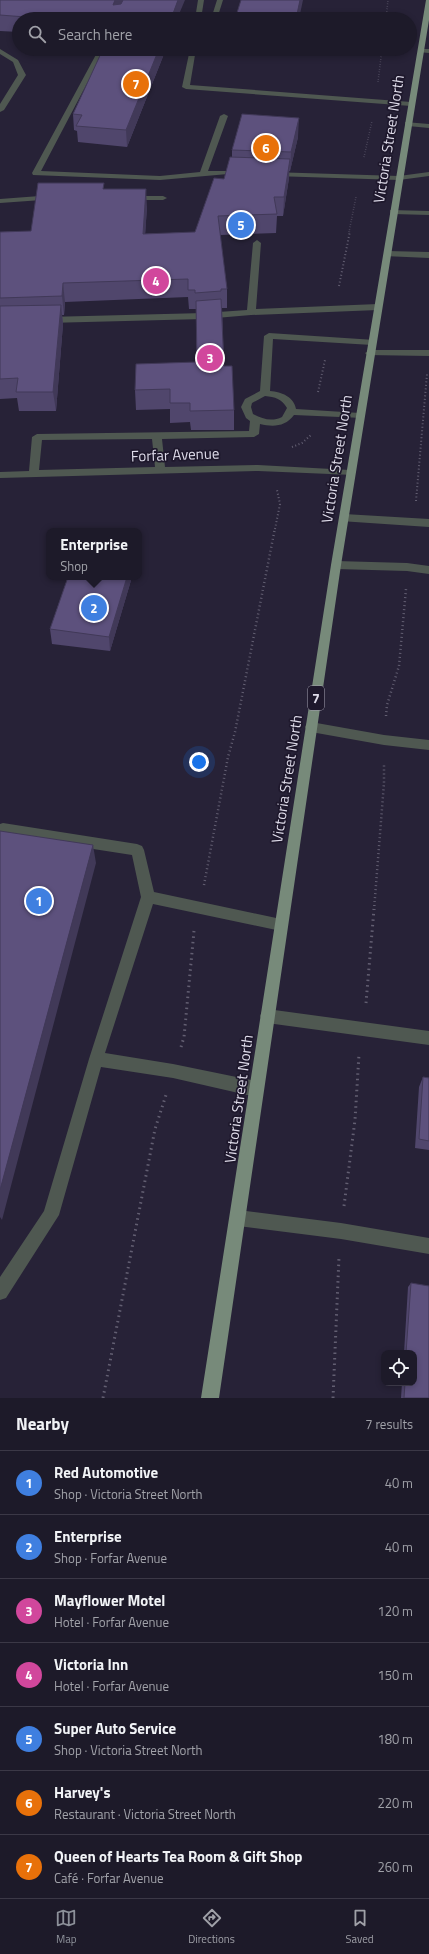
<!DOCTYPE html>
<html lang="en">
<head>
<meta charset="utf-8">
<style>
  :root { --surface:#1d1a29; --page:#252331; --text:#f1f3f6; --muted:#a0a1a8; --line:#3b3846; --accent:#8c9099 }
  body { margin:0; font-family:"Titillium Web",sans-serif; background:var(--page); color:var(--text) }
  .controls { position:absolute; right:12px; bottom:12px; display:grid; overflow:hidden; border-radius:8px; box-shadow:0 2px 6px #0003 }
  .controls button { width:36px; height:36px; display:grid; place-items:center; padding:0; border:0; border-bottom:1px solid var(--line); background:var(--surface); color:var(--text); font:20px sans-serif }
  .you { position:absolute; left:199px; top:762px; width:14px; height:14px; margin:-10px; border:3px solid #fff; border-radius:50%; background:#1a73e8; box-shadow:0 0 0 6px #1a73e833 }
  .badge { display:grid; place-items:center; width:26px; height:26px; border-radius:50%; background:var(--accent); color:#fff; font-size:13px; font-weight:700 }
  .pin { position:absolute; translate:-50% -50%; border:2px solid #fff; box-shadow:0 1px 4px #0006 }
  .popup { position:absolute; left:46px; top:528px; width:96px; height:52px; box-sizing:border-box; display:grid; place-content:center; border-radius:8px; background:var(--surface); filter:drop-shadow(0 1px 3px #0005); font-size:13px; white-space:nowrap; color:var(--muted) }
  .popup b { font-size:15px; color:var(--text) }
  .popup::after { content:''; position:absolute; left:50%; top:100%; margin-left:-8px; border:8px solid transparent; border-top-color:var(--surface) }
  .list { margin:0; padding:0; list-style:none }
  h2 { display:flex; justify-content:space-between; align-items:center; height:52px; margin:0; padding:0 16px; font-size:17px }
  h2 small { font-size:13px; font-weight:400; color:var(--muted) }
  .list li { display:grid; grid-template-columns:26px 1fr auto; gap:12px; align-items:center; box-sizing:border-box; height:64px; padding:0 16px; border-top:1px solid var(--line) }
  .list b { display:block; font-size:15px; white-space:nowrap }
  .list p { margin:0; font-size:13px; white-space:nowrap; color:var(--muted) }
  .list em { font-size:13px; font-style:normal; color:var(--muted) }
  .icon { flex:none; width:22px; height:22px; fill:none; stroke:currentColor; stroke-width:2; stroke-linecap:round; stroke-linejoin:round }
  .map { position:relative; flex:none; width:429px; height:1398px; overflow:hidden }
  .search { position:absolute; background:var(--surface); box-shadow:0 2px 6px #0003; left:12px; right:12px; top:12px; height:44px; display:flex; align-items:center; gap:10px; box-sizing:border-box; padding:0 14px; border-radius:22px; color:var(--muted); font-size:15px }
  .sheet { height:500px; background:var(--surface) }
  nav { display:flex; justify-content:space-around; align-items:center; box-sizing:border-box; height:56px; border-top:1px solid var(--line); background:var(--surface); font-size:11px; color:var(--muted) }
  nav a { display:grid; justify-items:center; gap:2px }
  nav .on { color:var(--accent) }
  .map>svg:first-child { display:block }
</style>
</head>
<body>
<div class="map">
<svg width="429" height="1398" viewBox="0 0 429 1398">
  <rect width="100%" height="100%" fill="#272237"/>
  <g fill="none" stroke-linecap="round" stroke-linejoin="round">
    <!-- path-far3 -->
    <path stroke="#635f72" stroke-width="1.5" stroke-dasharray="0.5 2" stroke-linecap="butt" d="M386,19L388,0
      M378,82L382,49
      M364,157L372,121
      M349,232L356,197"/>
    <!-- path-far2 -->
    <path stroke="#635f72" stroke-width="2" stroke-dasharray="1 2.5" stroke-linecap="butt" d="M339,286L350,231
      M318,392L325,360
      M292,447L302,443L311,435
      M416,501L427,374
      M275,529L280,504L277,490"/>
    <!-- path-far1 -->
    <path stroke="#635f72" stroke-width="2.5" stroke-dasharray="1 3" stroke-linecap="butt" d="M386,716L387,705L399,666L406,589
      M204,885L228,757L235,732L275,528
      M374,910L384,783V763"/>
    <!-- path -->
    <path stroke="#635f72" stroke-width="3" stroke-dasharray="1.5 4" stroke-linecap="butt" d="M366,1003L374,909
      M181,1047L184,1037L194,931
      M344,1206L355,1120L359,1054
      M103,1398L155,1129L166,1095
      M333,1398L339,1257"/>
    <!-- minor -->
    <path fill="#4f5851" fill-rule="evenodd" d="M198,0H204L201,19H195Z
      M217,0H223L217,19H211Z
      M0,49L18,60L26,75L4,110L0,112V104L18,75L13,62L0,54Z
      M99,49H105L41,171L160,176L200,172L220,116L224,114L228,116L208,171H242L246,173L245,175L228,174L160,180L33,175L32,173Z
      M190,49H196L190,85L411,102L415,104L411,106L186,89L182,87Z
      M420,49H429V53L418,52V50Z
      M405,122L429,124V128L408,126H405Z
      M271,172L399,176L429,172V176L399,180L274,176L270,174Z
      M53,195L57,197L56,199L0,203V199Z
      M128,196H163L167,198L163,200H131L127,198Z
      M390,210L429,211V215L393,214H390Z
      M257,240L261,243L256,309L378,304L382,307L378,310L251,315L204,319L47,323L42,320L47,317L204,313L247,310L253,243Z
      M387,251L429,252V258L384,256V252Z
      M269,333L375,340L377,342L372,345L273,339L270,391C282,392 294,397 296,409L360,413L365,416L363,418L294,415C285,427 273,427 260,424L259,434L254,437L162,439L165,467L258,465L350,470L354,471L355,473L354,475L258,471L0,478V472L29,471L32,437L37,434L249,431L250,421L246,418L241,407L245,399L260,391L264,336ZM265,396C275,397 282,399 287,408L282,417C272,422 262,419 253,414L251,407L252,403ZM152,439L155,467L39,470L42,440Z
      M370,350H429V356L367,355L365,353Z
      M344,514L429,519V527L340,521L339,518Z
      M336,561L407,563L429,566V574L407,571L336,569L331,565Z
      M311,722L384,735L429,740V750L384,745L311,732L307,731L305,727L307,723Z
      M3,823L137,844L142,846L144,850L154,892L281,919L286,921L288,925L286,929L281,931L153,904L105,1053L173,1064L256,1081L261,1084L264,1089L261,1094L256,1097L173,1078L101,1067L59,1215L6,1298L0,1300V1277L44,1211L89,1059L141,897L132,855L3,835L0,836V824Z
      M267,1009L429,1031V1045L267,1023L262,1021L260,1016L262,1011Z
      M238,1210L341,1223L429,1238V1254L341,1239L238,1226L232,1224L230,1218L232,1212Z"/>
    <!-- major -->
    <path fill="#778a7a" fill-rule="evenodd" d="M426,0H429V20L341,565L219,1398H201L331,565Z"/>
  </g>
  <!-- wall -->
  <path fill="#50466c" d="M0,0L177,19H19V32L0,31Z
    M166,49L127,147L78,142L77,131L74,130L73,114Z
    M298,137L290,171H289V178L283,216H277L276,233L220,235L227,289V308H222L224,366L234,410V430H191L190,422L170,423V409L136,410L135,390L197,362L196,309H189L188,297L65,302L64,315H62L63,324L56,411H19L17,398L0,399V232L31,231L105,189L147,207L145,234L195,232L224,179L232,157V150Z
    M68,577H132L110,651L52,644L50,629Z
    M423,1077L429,1078V1150L415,1148L419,1087Z
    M411,1283L429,1398H401L402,1383H414V1353H404L408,1287Z"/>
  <!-- shaded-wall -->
  <path fill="#413958" d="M115,0H123L115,19L113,5Z
    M178,0H185L177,19H171Z
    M300,0H303L299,19H296Z
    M159,49H166L127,147L126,130Z
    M299,118L298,137L290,171L291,152Z
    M290,159L289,178L283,216L284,197Z
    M146,189L147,207L144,253L143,234Z
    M63,283L65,302L64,315L62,296Z
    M61,305L63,324L56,411L53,392Z
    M127,577H132L110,651L109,637Z
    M93,845L96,863L2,1220L0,1217V1190Z"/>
  <!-- building -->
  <path fill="#5d517d" stroke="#413958" d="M0,0H115L113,5L121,4L123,0H178L171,19H92L53,16L51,19L0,15Z
    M241,0H300L296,19H235Z
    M103,49H159L126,130L76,126L82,115L73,114Z
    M242,114L299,118L291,152L232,150Z
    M230,157L290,159L284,197H274L277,214L218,216L227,289H221V291L195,293V290H188V279L63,283L62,296L0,298V232L31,231L38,183H104L103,189H146L143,234L195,232L214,178L224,179Z
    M221,299L224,366H232L234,410L190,411V403H170V389L135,390L136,364L197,362L196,301Z
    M61,305L53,392H16L18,378L0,379V306Z
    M68,577H127L109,637L50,629Z
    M0,831L93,845L0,1190Z
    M423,1077L429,1078V1141L419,1139Z
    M411,1283L429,1286V1398H404L405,1383H414V1353H406Z"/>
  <g text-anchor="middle" stroke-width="3.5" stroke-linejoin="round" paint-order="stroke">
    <!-- shield labels -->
    <rect fill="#1e182c" stroke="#a5a1b1" stroke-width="1" x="308" y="686" width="16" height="24" rx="3"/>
    <g font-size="14" font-weight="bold" fill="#dfdcea">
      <text x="316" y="703">7</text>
    </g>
    <!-- street labels -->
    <g font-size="15" fill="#dfdcea" stroke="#1e182c">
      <text transform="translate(389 139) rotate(-81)" y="5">Victoria Street North</text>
      <text transform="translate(175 455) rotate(-2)" y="5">Forfar Avenue</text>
      <text transform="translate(337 459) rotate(-81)" y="5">Victoria Street North</text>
      <text transform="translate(287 779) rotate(-81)" y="5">Victoria Street North</text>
      <text transform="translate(239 1099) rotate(-82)" y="5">Victoria Street North</text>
    </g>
  </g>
</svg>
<div class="controls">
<button><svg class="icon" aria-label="locate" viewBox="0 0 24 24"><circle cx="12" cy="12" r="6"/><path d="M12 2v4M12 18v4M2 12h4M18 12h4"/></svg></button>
</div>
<div class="you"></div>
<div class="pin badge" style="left:39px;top:901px;background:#3f7fe0">1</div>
<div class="pin badge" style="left:94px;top:608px;background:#3f7fe0">2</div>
<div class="popup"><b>Enterprise</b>Shop</div>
<div class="pin badge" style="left:210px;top:358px;background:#d1479c">3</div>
<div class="pin badge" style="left:156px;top:281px;background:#d1479c">4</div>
<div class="pin badge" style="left:241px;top:225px;background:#3f7fe0">5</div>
<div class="pin badge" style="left:266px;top:148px;background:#e8710a">6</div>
<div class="pin badge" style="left:136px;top:84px;background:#e8710a">7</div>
<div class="search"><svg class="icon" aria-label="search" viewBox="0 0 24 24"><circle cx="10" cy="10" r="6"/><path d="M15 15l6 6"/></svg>Search here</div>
</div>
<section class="sheet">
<h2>Nearby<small>7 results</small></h2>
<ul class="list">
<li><span class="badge" style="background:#3f7fe0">1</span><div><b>Red Automotive</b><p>Shop · Victoria Street North</p></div><em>40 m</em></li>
<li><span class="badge" style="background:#3f7fe0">2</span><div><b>Enterprise</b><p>Shop · Forfar Avenue</p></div><em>40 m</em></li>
<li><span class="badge" style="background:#d1479c">3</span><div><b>Mayflower Motel</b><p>Hotel · Forfar Avenue</p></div><em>120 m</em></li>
<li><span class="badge" style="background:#d1479c">4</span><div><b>Victoria Inn</b><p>Hotel · Forfar Avenue</p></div><em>150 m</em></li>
<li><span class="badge" style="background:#3f7fe0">5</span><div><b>Super Auto Service</b><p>Shop · Victoria Street North</p></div><em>180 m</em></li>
<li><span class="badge" style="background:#e8710a">6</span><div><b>Harvey's</b><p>Restaurant · Victoria Street North</p></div><em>220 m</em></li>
<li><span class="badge" style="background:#e8710a">7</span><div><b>Queen of Hearts Tea Room &amp; Gift Shop</b><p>Café · Forfar Avenue</p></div><em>260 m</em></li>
</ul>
</section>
<nav>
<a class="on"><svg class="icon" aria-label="map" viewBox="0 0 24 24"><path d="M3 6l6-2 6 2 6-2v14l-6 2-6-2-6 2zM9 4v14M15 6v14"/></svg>Map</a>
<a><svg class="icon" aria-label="directions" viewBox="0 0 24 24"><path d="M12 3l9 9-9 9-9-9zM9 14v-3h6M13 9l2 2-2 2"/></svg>Directions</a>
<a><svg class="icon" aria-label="saved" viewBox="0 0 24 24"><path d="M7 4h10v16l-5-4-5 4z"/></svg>Saved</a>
</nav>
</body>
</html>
